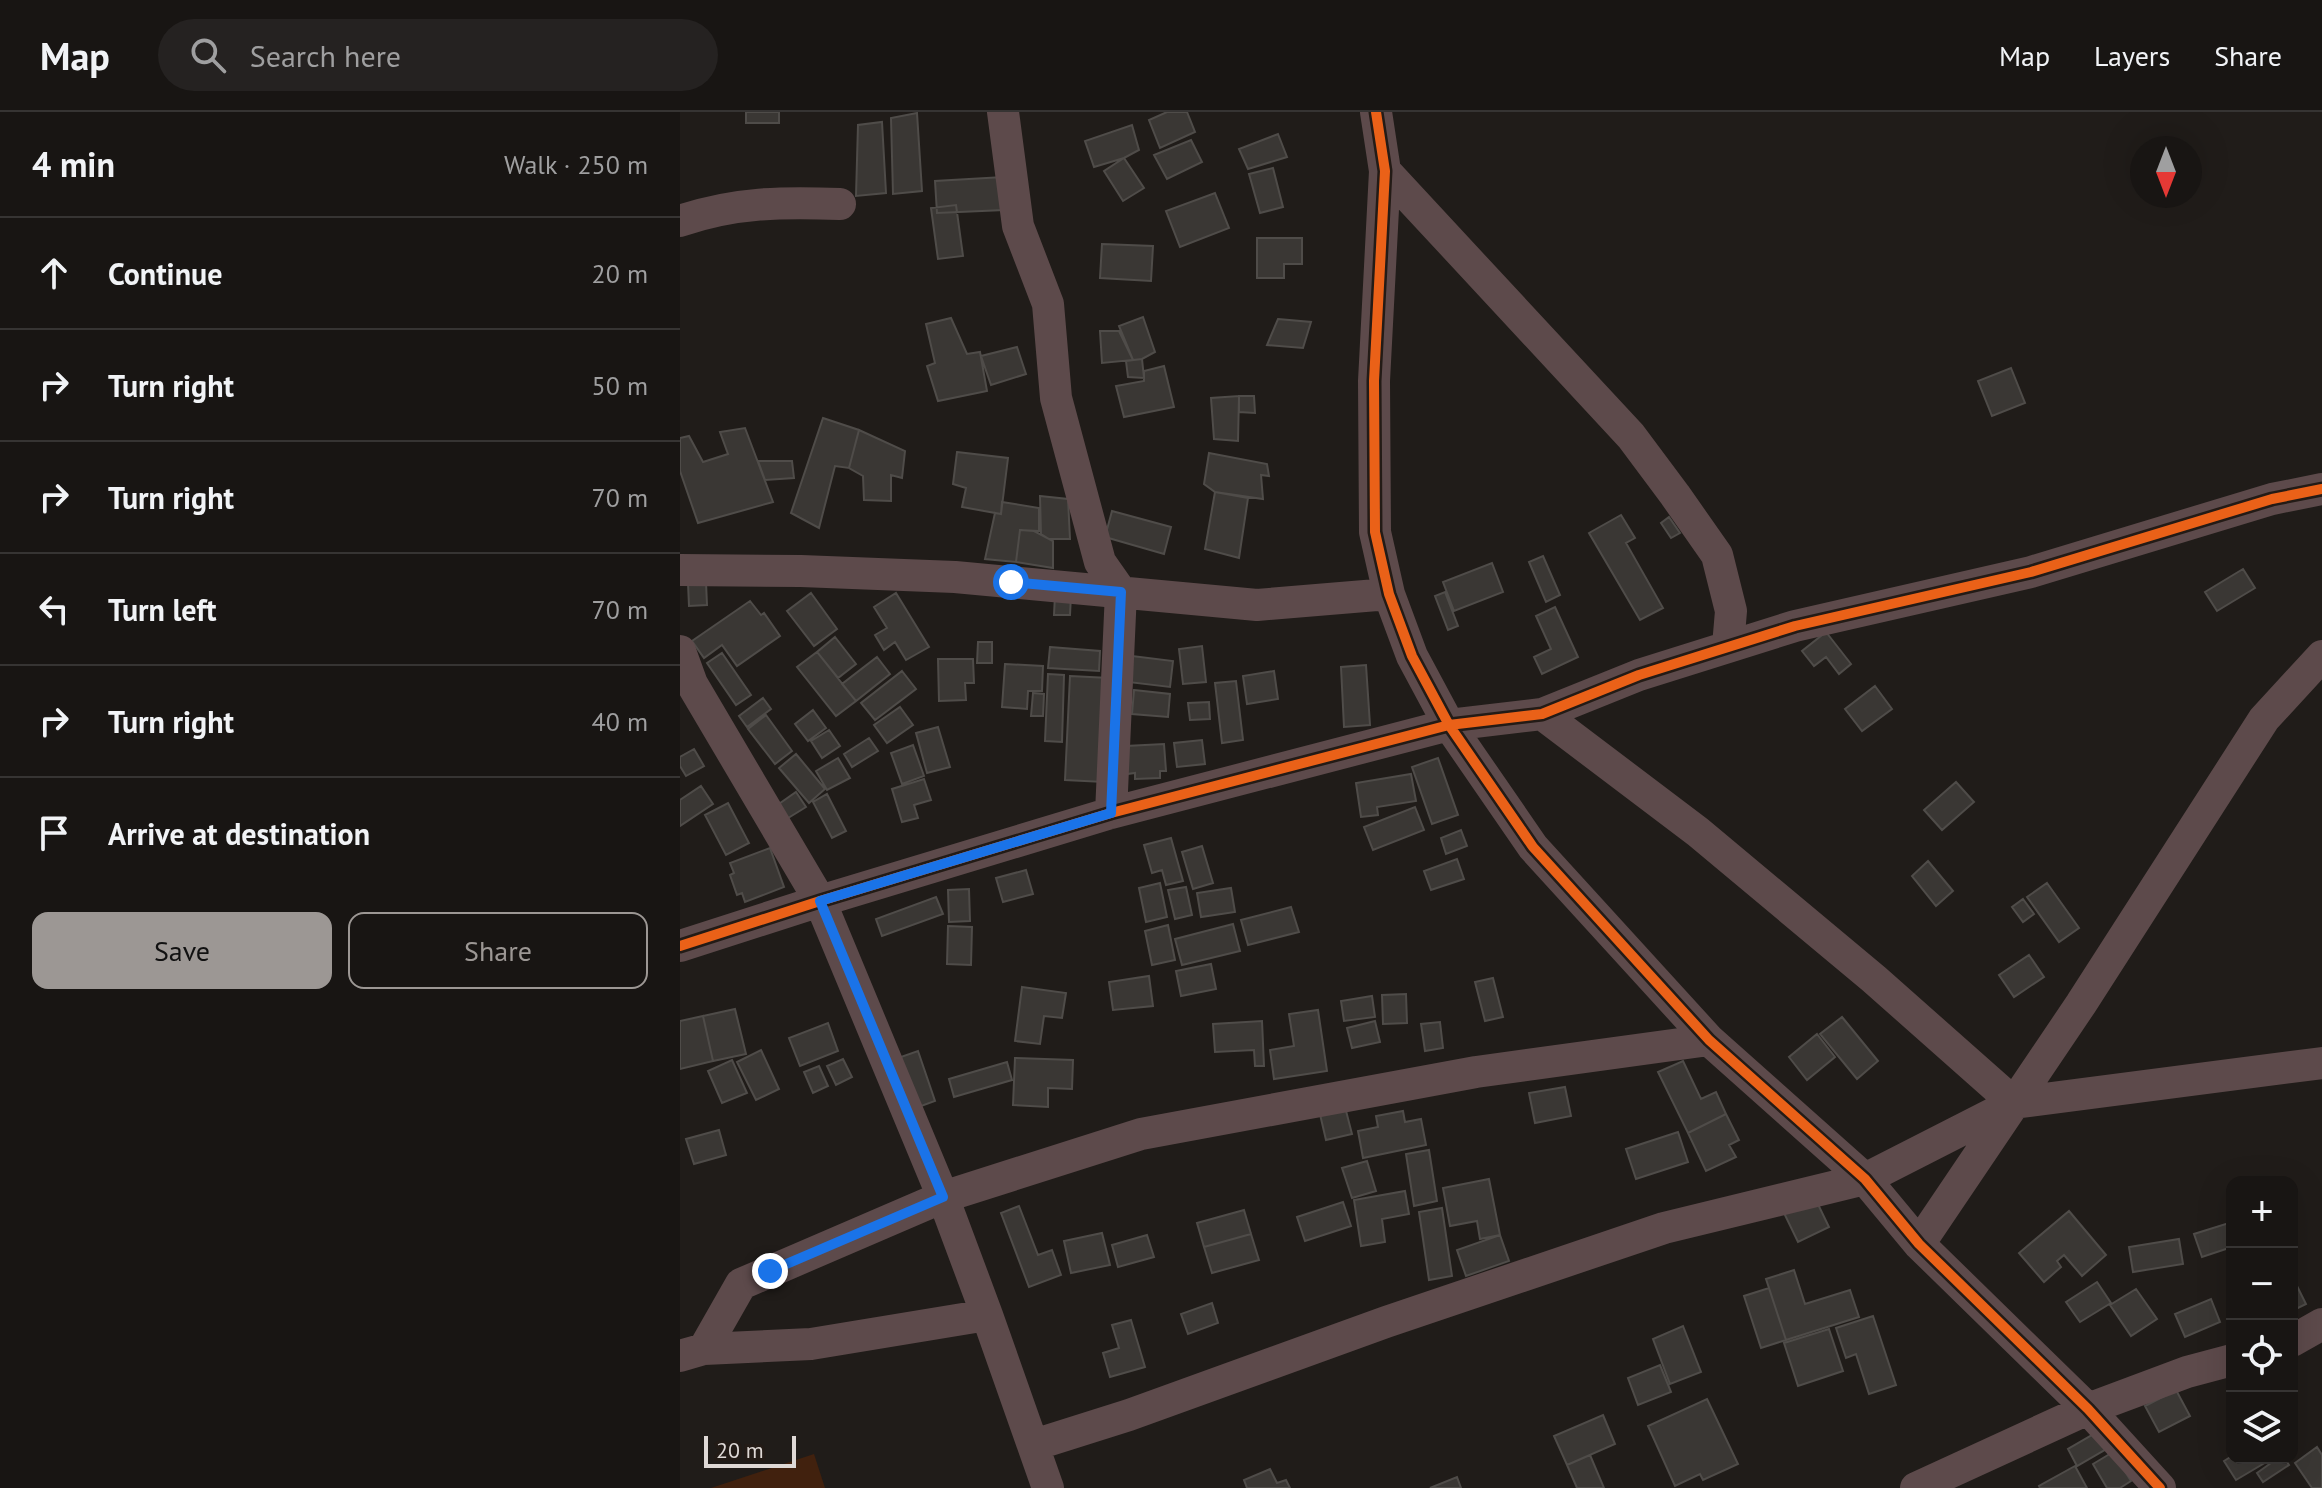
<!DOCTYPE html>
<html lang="en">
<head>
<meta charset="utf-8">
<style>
  :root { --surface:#181513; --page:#252221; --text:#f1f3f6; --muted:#9f9fa0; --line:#363433; --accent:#9c9794 }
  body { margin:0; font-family:"PT Sans",sans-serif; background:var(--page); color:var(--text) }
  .controls { position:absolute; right:24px; bottom:24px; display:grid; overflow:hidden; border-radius:16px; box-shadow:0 8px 32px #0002 }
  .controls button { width:72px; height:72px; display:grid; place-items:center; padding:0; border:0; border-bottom:2px solid var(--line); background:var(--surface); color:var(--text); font:40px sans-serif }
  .compass { position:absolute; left:1450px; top:24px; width:72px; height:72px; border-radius:50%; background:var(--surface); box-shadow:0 8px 32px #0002; rotate:180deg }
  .scale { position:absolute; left:24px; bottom:20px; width:92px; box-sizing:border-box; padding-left:8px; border:4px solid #dfd9d6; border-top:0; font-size:22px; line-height:28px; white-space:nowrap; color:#dfd9d6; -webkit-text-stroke:6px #231b16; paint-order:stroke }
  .stop { position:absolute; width:24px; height:24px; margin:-18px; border:6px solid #1a73e8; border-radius:50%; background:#fff }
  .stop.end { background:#1a73e8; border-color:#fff; box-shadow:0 2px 8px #0008 }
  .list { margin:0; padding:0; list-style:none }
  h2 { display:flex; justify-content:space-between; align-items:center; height:104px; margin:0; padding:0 32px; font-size:34px }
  h2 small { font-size:26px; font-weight:400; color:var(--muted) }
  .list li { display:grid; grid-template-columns:52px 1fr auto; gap:24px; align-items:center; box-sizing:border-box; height:112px; padding:0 32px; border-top:2px solid var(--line) }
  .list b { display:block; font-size:30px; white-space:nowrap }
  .list em { font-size:26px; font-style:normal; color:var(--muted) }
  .actions { display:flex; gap:16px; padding:24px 32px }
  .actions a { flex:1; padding:18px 0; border:2px solid var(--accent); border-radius:16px; text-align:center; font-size:28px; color:var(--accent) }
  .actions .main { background:var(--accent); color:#111 }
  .icon { flex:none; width:44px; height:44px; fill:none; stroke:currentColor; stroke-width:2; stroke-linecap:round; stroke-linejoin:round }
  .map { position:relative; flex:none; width:1642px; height:1376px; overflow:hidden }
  header { display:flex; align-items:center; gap:48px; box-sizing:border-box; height:112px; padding:0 40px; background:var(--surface); border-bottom:2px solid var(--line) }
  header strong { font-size:38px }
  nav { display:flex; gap:44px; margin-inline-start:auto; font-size:28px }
  .search { width:560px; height:72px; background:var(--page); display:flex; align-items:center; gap:20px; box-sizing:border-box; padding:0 28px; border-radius:44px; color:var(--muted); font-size:30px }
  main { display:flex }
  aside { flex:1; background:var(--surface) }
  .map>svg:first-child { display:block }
</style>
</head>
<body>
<header>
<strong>Map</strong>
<div class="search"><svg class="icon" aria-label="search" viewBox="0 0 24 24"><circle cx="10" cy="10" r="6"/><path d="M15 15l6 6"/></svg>Search here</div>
<nav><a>Map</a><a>Layers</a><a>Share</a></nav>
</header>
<main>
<aside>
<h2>4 min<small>Walk · 250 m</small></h2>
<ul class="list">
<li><svg class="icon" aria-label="ahead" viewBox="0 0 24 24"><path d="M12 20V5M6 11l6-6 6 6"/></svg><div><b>Continue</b></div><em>20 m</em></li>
<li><svg class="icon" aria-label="right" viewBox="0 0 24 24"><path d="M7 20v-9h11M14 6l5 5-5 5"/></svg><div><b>Turn right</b></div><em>50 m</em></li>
<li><svg class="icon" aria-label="right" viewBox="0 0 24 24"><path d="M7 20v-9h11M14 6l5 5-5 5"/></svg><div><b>Turn right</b></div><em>70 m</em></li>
<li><svg class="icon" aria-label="left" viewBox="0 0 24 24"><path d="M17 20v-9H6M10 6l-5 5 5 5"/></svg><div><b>Turn left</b></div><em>70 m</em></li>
<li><svg class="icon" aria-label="right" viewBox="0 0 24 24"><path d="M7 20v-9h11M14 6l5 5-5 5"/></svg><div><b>Turn right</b></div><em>40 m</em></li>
<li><svg class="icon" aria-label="arrive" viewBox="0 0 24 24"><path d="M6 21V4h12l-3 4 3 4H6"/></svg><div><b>Arrive at destination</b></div></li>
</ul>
<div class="actions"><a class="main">Save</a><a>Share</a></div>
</aside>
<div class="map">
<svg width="1642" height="1376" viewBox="0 0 1642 1376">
  <rect width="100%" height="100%" fill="#201c19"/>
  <!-- green -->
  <path fill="#41210e" d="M134,1342L145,1376H31Z"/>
  <!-- building -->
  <path fill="#3a3734" stroke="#4f4c49" stroke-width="2" d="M66,0H99V11H66Z
    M487,0H507L515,20L480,36L469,8Z
    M237,1L242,79L213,82L211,6Z
    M202,10L206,81L176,84L178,13Z
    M452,13L459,38L444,46L414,55L405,29Z
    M598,22L607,45L568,57L559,37Z
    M511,28L522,50L487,67L474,43Z
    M444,46L464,76L443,89L424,59Z
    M593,56L603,95L580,101L569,62Z
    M323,65L324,98L257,101L255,69Z
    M535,81L549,116L500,135L486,99Z
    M276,93L283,144L258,147L251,96Z
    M577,126H622V152H604V166H577Z
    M422,132L473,134L471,169L420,166Z
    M463,205L475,240L462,247L453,248L439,214Z
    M271,206L287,242L300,240L307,279L258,289L247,254L255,251L246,212Z
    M598,207L631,210L623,236L587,233Z
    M420,219H439L453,248L422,251Z
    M337,235L346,262L311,273L301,244Z
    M462,247L464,266L448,265L446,249Z
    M484,254L494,295L444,305L436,274L464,269V259Z
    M1331,256L1345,291L1312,304L1298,269Z
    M559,284L558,329L534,327L531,286Z
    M559,284H574L575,301L559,300Z
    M143,306L179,318L169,356L155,354L139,416L111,401Z
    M65,316L93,390L18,411L0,359V326L9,324L23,350L48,342L40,320Z
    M179,318L225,339L222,366L211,363V389L184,388L183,364L169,356Z
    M277,340L328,346L321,402L282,395L286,376L273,372Z
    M529,341L587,352L589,364L581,363L583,387L535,380L524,372Z
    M78,349H112L114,366L85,368Z
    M535,380L568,386L559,446L525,437Z
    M360,384L388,387L390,427H369L361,422Z
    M322,390L359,396V419L340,418L336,450L305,447L315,401L321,402Z
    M432,399L491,415L484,442L425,425Z
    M941,403L955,426L946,431L983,496L960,508L909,421Z
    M989,405L1000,421L991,426L981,411Z
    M340,418L354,419L373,429V456L336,450Z
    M863,444L880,483L866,490L849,450Z
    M812,451L823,480L774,499L763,470Z
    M1563,457L1575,476L1537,499L1525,480Z
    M26,470L27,493L9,494L8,471Z
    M765,480L778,514L768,518L755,484Z
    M131,481L157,517L134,534L107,499Z
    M216,481L249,535L226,548L215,530L204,538L195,523L207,516L194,495Z
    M375,483H391L390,503H374Z
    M70,489L81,503L84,501L100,524L57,554L42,533L24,546L12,529Z
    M875,495L898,545L862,562L854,545L871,537L856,504Z
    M1146,520L1171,552L1159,562L1146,545L1134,554L1122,539Z
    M155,525L176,552L158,566L137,540Z
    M298,530H312V551H297Z
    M522,534L526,570L503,572L499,537Z
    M370,535L420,539L419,559L368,556Z
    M137,540L176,589L156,604L117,555Z
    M42,541L71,583L56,593L27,551Z
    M452,544L493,549L490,575L448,570Z
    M197,545L210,562L176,589L162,572Z
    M258,547H293L294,571H285L286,588L259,589Z
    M325,552L363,554L362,579H348L347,597L322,595Z
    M686,553L690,613L664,615L661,555Z
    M222,559L236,577L195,608L181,591Z
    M594,559L598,587L567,592L563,564Z
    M368,562L384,563L382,630L365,629Z
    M390,564L429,566L424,670L385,668Z
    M556,569L563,628L542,631L535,571Z
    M1195,574L1212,597L1182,619L1165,597Z
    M454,578L490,582L488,605L452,602Z
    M353,581L364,582L363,604H351Z
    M83,586L91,597L67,615L59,604Z
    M529,590L530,607L510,608L508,591Z
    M220,595L233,613L207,631L194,613Z
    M133,598L146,616L128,629L115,612Z
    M86,603L112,639L95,652L68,617Z
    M258,615L270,655L247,661L236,621Z
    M149,618L160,634L142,646L131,629Z
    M189,626L198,639L172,655L164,642Z
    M522,628L525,652L497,655L494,631Z
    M484,632L486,659H480V666L455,667V661L447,662L446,634Z
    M233,633L244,664L222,672L211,641Z
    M14,637L24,654L6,664L0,654V645Z
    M116,642L145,677L129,691L99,656Z
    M158,646L170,666L147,678L136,659Z
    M758,646L778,703L752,712L732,655Z
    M731,662L736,689L697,695L698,703L681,705L676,671Z
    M244,667L251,688L234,693L238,706L222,710L212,677Z
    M1276,670L1294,690L1262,718L1244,698Z
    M21,674L33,692L0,714V688Z
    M116,680L126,695L105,708L96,694Z
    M147,682L166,719L152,726L133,690Z
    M48,691L69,731L46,743L25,703Z
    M735,695L744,718L693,738L684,715Z
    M781,718L787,734L766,742L761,726Z
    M491,726L503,769L486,773L482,758L472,761L464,733Z
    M522,734L533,771L513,777L502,740Z
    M90,736L104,775L65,790L62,781L57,783L50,763L54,761L50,751Z
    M777,747L784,767L751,778L744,759Z
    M1248,749L1273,779L1256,794L1232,764Z
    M346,758L353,782L323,790L316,766Z
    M480,771L487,805L466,810L459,776Z
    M1367,771L1399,816L1379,830L1347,785Z
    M506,775L512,803L495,807L488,778Z
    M551,776L555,800L521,805L517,781Z
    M289,777L290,809L269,810L268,778Z
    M256,785L263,802L202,824L196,807Z
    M1343,787L1354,802L1343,810L1332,795Z
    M611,795L619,820L568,833L561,808Z
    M553,812L560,839L502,853L495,827Z
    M488,813L495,848L472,853L465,819Z
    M268,814L292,815L291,853L267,852Z
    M1349,843L1364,865L1334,885L1319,863Z
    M531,852L536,877L501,884L496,859Z
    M469,864L473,894L433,898L429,870Z
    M813,866L823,905L805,909L795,870Z
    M342,875L386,881L382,906L364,904L360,932L335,929Z
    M726,882L727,911L703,912L702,883Z
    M692,884L695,905L664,909L661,889Z
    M55,897L66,942L33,949L23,904Z
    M638,898L647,959L594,967L590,938L614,934L609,902Z
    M23,904L33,949L0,957V909Z
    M1162,905L1198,949L1177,967L1140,922Z
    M582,909L584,954H575L574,938L535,940L533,912Z
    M695,909L700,930L672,936L667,916Z
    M760,910L763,936L745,939L741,912Z
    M148,911L158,939L120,954L109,926Z
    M1137,922L1155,945L1127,968L1109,945Z
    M81,938L99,977L76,988L57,950Z
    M238,939L255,989L233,997L215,947Z
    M335,946L393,948L392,977L368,976V995L333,993Z
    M163,947L172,965L156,973L147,954Z
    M52,948L67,981L42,991L28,959Z
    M1003,949L1021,987L1036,980L1046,1002L1008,1021L978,960Z
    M327,950L332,968L274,985L269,967Z
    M139,954L148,974L133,981L124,960Z
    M885,975L891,1004L855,1011L849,981Z
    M664,991L672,1022L646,1028L639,998Z
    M723,999L725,1010L741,1007L746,1033L683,1046L678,1019L698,1015L696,1004Z
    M1046,1002L1059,1028L1049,1033L1056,1045L1026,1059L1008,1021Z
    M39,1018L46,1043L14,1052L6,1027Z
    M998,1020L1008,1050L956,1067L946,1037Z
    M749,1038L757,1089L734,1094L726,1042Z
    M687,1049L696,1079L672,1086L662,1056Z
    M809,1067L820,1123L800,1127L797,1109L770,1114L763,1076Z
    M725,1079L729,1102L702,1107L705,1130L681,1134L674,1088Z
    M1134,1084L1149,1115L1118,1130L1103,1099Z
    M663,1090L671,1114L625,1129L617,1105Z
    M339,1094L358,1143L372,1138L381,1163L349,1175L321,1101Z
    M762,1096L772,1164L749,1168L739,1100Z
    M564,1098L571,1122L524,1135L517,1111Z
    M1389,1099L1426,1143L1402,1164L1384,1143L1377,1149L1381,1155L1364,1170L1339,1141Z
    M1552,1110V1135L1522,1145L1514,1122Z
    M422,1121L430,1153L391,1161L384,1129Z
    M571,1122L579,1148L532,1161L524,1135Z
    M467,1123L474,1145L438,1155L432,1133Z
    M820,1123L829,1149L786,1164L777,1138Z
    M1499,1127L1503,1152L1453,1160L1449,1135Z
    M1114,1158L1125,1192L1170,1178L1179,1205L1106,1228L1086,1167Z
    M1417,1170L1431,1191L1400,1210L1386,1190Z
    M1617,1174L1626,1192L1612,1199V1177Z
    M1089,1176L1106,1228L1081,1236L1064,1184Z
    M1456,1177L1477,1207L1451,1224L1430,1193Z
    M1531,1187L1540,1210L1505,1225L1495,1202Z
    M532,1191L538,1211L508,1222L501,1202Z
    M1193,1204L1216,1273L1189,1282L1176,1242L1166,1246L1156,1216Z
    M451,1208L465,1255L430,1265L423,1241L439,1236L432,1213Z
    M1003,1214L1021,1260L990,1272L973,1227Z
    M1149,1217L1163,1259L1118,1274L1104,1231Z
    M980,1253L991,1280L958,1293L948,1266Z
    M1496,1278L1510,1304L1479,1320L1465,1294Z
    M1027,1287L1058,1352L1023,1368L1020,1362L995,1374L968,1314Z
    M923,1303L935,1332L887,1353L874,1324Z
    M1419,1319L1428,1336L1397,1354L1388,1337Z
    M1637,1335L1642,1343V1376H1632L1615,1351Z
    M1433,1340L1451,1369L1440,1376H1427L1413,1352Z
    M910,1343L924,1376H897L887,1353Z
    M1552,1344V1346H1593L1556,1368L1544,1349Z
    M1598,1346H1604L1609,1353L1583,1370L1577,1361Z
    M1395,1354L1407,1376H1360L1359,1374Z
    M590,1357L597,1371L606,1368L610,1376H567L564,1368Z
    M777,1365L781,1376H750Z"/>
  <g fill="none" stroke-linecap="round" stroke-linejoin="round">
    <!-- minor -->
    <path stroke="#5d4a4b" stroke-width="32" d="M323,0L338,114L368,192L376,286L420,450L441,480L431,701
      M696,0L705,59L694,269L695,420L709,482L732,544L769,613L853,735L1029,928L1185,1067L1239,1132L1408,1297L1480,1376
      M705,59L951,324L995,383L1037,443L1051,499L1048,534
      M0,109C55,90 103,90 160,92
      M0,458L121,459L275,465L577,493L709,482
      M0,539L12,572L140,789L263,1085L307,1203
      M862,602L1018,720L1194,867L1334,991
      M0,834L140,789L431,701L769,613L862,602L959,563L1115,514L1351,460L1592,387L1642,377
      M1239,1132L1401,892L1584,607L1642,544
      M1612,1229L1642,1212
      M24,1237L61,1172L263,1085L461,1022L796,960L1029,928
      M0,1244L24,1237L131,1232L307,1203L368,1376
      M354,1333L449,1303L706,1210L984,1116L1185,1067L1334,991L1642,951
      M1236,1376L1408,1297L1507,1260L1552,1248"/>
    <defs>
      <path id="cycleway" d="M696,0L705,59L694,269L695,420L709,482L732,544L769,613L853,735L1029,928L1185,1067L1239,1132L1408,1297L1480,1376
        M0,834L140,789L431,701L769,613L862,602L959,563L1115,514L1351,460L1592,387L1642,377"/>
    </defs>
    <!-- cycleway casing -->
    <use href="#cycleway" stroke="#231b16" stroke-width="15"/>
    <!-- cycleway -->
    <use href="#cycleway" stroke="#ea6118" stroke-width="10"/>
  </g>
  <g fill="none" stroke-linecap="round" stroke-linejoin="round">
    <!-- route -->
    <path stroke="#1a73e8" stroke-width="10" d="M90,1159L263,1085L140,789L431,701L441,480L331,470"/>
  </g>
</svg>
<div class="controls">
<button>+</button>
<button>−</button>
<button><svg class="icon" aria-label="locate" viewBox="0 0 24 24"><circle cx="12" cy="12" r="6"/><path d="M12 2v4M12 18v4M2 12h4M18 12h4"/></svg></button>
<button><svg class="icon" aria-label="layers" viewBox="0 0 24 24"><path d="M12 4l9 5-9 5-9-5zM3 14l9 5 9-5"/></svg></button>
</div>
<svg class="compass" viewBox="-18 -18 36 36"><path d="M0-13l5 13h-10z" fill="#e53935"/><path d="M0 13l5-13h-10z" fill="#9f9fa0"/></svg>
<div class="scale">20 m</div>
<div class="stop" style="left:331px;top:470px"></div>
<div class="stop end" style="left:90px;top:1159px"></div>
</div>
</main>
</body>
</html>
